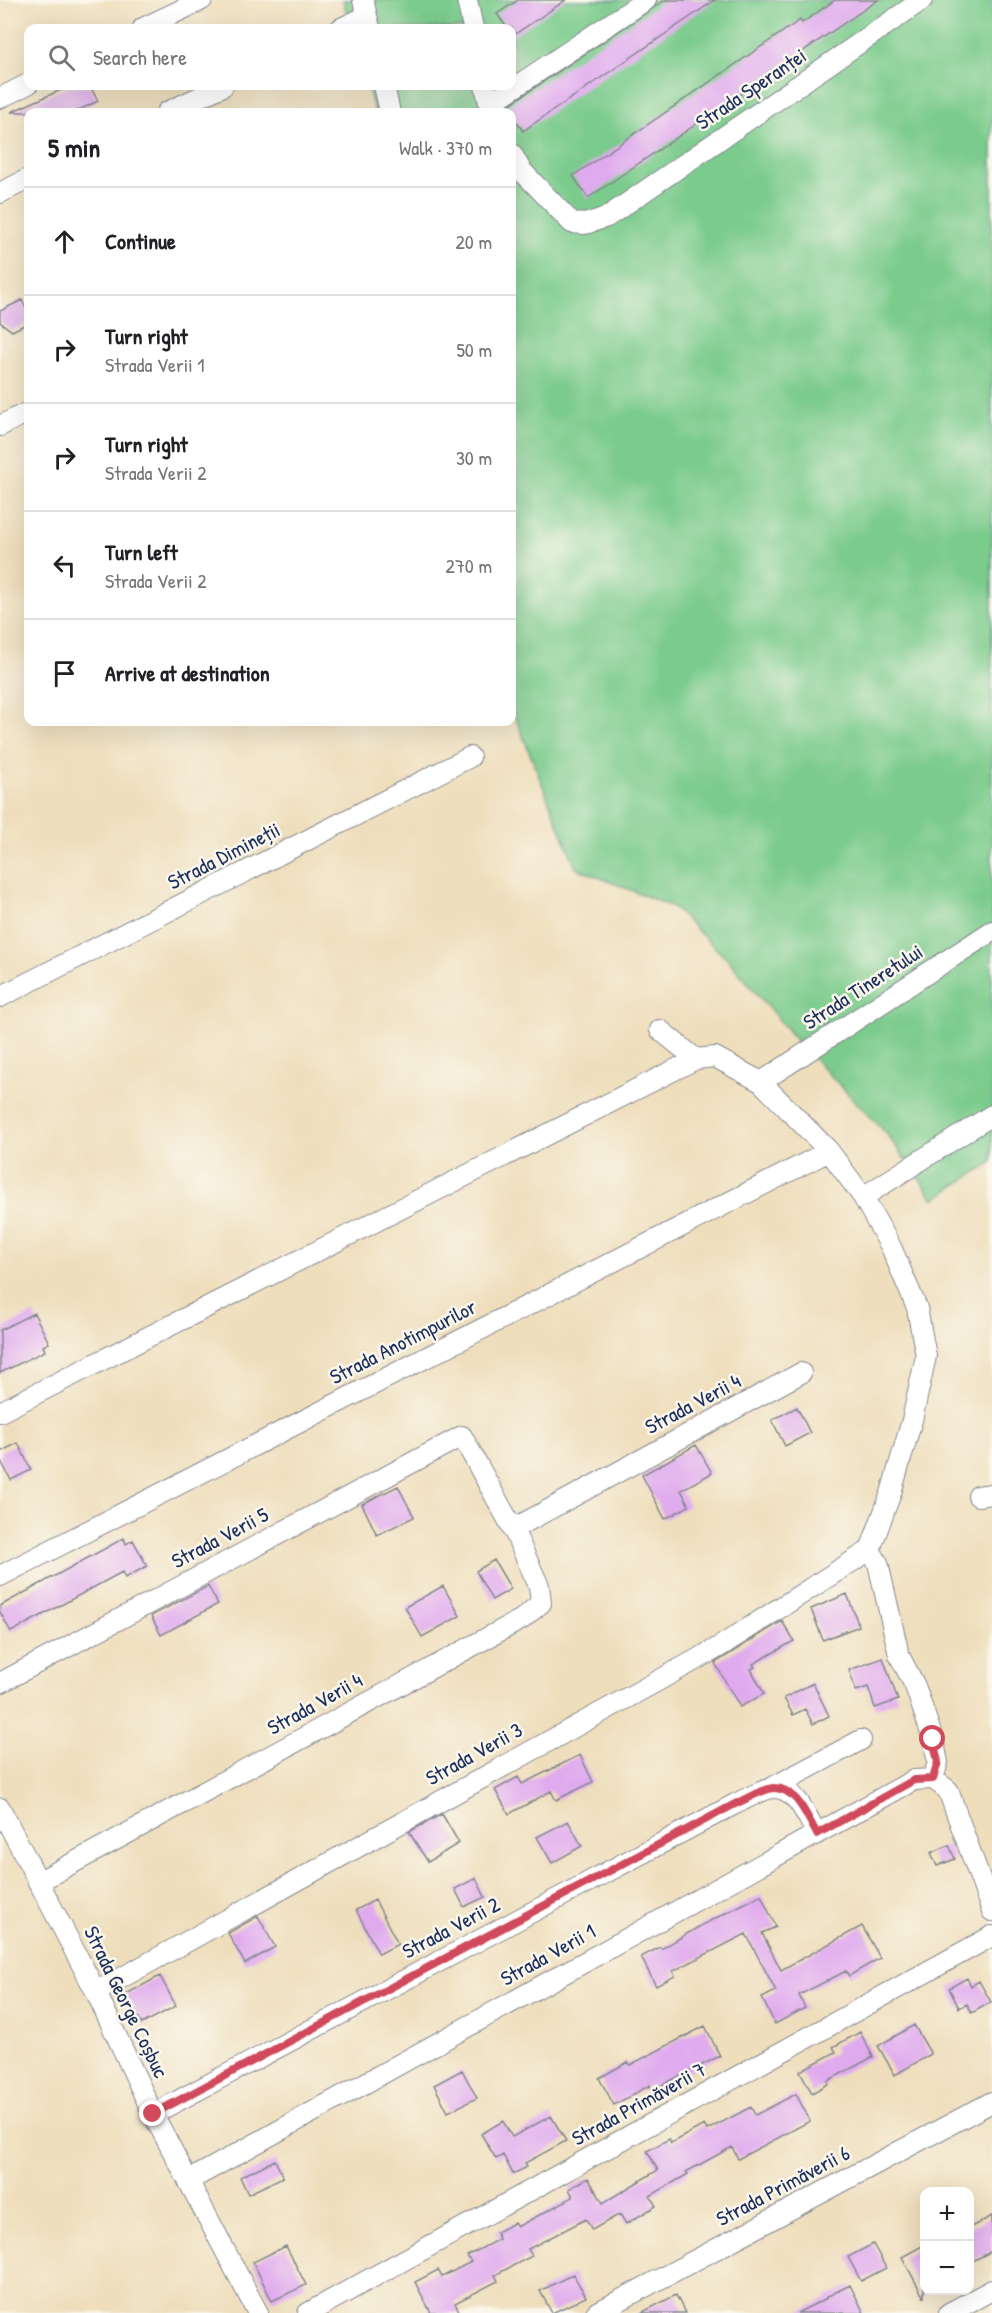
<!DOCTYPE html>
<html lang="en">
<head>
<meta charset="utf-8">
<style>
  :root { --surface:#fff; --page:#f2f2f2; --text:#202124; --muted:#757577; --line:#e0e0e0 }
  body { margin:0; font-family:"Patrick Hand",sans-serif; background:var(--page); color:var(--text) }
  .controls { position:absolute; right:18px; bottom:18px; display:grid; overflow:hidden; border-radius:12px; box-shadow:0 6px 24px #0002 }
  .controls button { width:54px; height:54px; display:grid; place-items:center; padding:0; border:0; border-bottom:2px solid var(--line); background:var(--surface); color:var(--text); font:30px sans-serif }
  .stop { position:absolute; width:18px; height:18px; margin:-14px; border:4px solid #d1495b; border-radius:50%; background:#fff }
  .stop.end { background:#d1495b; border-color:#fff; box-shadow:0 2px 6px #0008 }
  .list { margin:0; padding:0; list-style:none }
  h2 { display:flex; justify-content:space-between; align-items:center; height:78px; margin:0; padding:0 24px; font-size:26px }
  h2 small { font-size:20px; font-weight:400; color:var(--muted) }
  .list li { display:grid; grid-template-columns:39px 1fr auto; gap:18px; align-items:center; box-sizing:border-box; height:108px; padding:0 24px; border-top:2px solid var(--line) }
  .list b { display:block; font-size:22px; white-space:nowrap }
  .list p { margin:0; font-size:20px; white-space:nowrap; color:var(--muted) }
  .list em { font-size:20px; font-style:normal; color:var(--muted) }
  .icon { flex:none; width:33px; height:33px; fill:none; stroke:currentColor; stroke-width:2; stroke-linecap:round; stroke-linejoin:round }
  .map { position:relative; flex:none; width:992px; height:2313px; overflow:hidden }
  .search { position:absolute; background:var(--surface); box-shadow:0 6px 24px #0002; left:24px; top:24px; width:492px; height:66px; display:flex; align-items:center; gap:15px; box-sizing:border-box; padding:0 21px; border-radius:12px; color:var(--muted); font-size:22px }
  .panel { position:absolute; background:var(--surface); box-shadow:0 6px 24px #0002; left:24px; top:108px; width:492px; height:618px; border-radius:12px }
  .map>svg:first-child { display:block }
</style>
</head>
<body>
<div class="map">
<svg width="992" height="2313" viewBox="0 0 992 2313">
  <rect width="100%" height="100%" fill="#fbf7ec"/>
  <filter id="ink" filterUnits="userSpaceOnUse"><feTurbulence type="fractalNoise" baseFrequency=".0167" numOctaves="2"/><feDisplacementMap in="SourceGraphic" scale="12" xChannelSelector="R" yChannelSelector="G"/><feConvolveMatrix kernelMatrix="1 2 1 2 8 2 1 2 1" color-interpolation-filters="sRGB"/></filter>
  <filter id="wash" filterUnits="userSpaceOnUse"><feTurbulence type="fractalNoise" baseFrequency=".008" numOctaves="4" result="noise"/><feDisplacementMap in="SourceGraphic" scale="24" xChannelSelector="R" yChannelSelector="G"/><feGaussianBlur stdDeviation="1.35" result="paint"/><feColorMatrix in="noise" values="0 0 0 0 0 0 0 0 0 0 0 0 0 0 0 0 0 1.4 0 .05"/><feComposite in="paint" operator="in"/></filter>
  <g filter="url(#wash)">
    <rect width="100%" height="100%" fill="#eedebc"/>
    <!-- green -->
    <path fill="#7acb8c" stroke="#4a7d75" stroke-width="1.5" d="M343,0H992V1162L934,1199L886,1133L796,1040L731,963L673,907L576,868L512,709V112H375L367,86H512V28H351Z"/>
    <g id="blocks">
      <!-- building -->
      <path fill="#e0abee" d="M518,0H566L512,36V28H507L497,14Z
        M665,0H715L523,131L507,108L509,105Z
        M835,0H878L588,198L573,176L800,20L802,23Z
        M70,86H90L98,101L75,112H11Z
        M22,300L28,313V323L12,331L0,322V311Z
        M34,1313L49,1343L43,1346L45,1351L0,1373V1330Z
        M797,1407L810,1433L785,1446L772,1420Z
        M18,1443L31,1470L11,1480L0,1459V1452Z
        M696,1445L712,1473L681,1490L689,1506L665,1519L642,1475Z
        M398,1486L414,1517L377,1535L362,1504Z
        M124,1538L126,1544L133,1540L147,1566L125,1578L122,1572L11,1632L0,1612V1606Z
        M494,1560L511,1589L492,1600L476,1571Z
        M208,1586L218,1604L161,1635L151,1616Z
        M443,1586L460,1616L422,1637L405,1607Z
        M847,1594L859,1626L823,1640L811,1609Z
        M782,1621L794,1641L753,1664L755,1667L751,1669L764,1694L740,1707L715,1663Z
        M883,1658L898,1700L875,1708L868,1687L856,1691L849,1670Z
        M813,1683L829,1716L813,1724L805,1709L793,1715L784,1698Z
        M580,1755L593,1782L556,1800L551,1791L509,1814L495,1790L518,1777L522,1784Z
        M442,1814L459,1843L428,1862L409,1832Z
        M568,1821L582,1846L552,1863L537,1837Z
        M949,1845L955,1859L937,1866L931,1853Z
        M476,1878L485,1897L464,1907L455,1889Z
        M761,1895L776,1927L762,1933L781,1970L862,1926L880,1958L849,1976L846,1971L799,1995L805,2008L775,2024L762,1998L776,1991L746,1934L673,1971L675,1976L656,1986L641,1957L660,1947L661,1949L702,1925Z
        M375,1900L398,1944L379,1954L356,1910Z
        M258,1916L275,1947L245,1964L228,1933Z
        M160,1976L176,2006L142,2024L126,1994Z
        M967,1978L971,1986L979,1981L991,2002L972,2013L967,2004L959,2008L949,1988Z
        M914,2025L931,2054L895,2075L878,2046Z
        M705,2026L720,2056L652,2090L650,2085L614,2105L599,2078L628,2062L630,2065Z
        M860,2032L873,2057L827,2081L828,2084L812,2093L800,2071L836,2052L833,2047Z
        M462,2070L477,2098L448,2112L434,2085Z
        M796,2094L810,2121L738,2159L732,2147L686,2172L688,2174L650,2196L656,2206L626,2224L620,2214L592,2230L586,2219L528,2249L532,2256L495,2275L498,2281L455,2303L460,2313H431L415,2282L438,2270L442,2277L471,2262L467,2256L499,2239L496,2232L514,2223L517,2227L573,2197L569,2189L588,2178L603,2203L658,2170L647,2151L669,2139L671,2143L704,2125L707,2130L751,2107L755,2115Z
        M551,2116L566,2141L525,2163L527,2167L513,2174L503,2155L496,2159L481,2134L503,2121L512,2137Z
        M275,2160L283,2177L248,2194L240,2177Z
        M992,2216V2251L969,2263V2228Z
        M873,2244L886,2268L861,2281L848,2257Z
        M924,2245V2298L902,2257Z
        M286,2246L306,2285L272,2301L253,2262Z
        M573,2274L586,2297L552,2313L540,2291Z
        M850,2285L864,2313H797L827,2298L826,2297Z
        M676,2295L685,2313H641Z"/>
    </g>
  </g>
  <g filter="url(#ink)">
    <use href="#blocks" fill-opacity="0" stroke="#84868d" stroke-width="1.5"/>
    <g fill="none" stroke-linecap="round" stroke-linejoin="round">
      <defs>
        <path id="minor" d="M363,0L370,28
          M467,0L473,28
          M143,28L202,0
          M341,28L367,16
          M384,86L390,112
          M485,86L491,112
          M0,98L28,84
          M167,112L223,86
          M491,112L500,97L646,0
          M512,154L521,170L572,223L585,224L607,217L922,0
          M0,193L28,179
          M0,426L28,412
          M0,997L470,757
          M660,1030L696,1059L715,1057L761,1082L829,1151L863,1197L891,1247L917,1308L926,1356L912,1420L891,1493L870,1550
          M761,1082L992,931
          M863,1197L992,1115
          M0,1412L696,1059
          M978,1496L992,1494
          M870,1550L878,1563L899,1655L915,1686L933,1739L938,1762L933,1779
          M0,1576L829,1151
          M0,1683L462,1436L513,1529
          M933,1779L948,1790L992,1911
          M773,1787L861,1740
          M0,1808L96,1992L153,2114L258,2313
          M38,1882L522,1619L541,1603L539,1586L513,1529L801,1373
          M96,1992L719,1647L870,1550
          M153,2114L735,1804C744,1800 765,1788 774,1788C797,1788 807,1817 817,1834
          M188,2181L914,1780L933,1779
          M308,2313L992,1936
          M596,2313L992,2102
          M949,2313L992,2290"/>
      </defs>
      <!-- minor casing -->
      <use href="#minor" stroke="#84868d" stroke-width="22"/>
      <!-- minor -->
      <use href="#minor" stroke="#fff" stroke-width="20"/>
    </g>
  </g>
  <g fill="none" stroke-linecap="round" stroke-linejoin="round" filter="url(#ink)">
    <!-- route -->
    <path stroke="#d1495b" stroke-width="8" d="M153,2114L735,1804C744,1800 765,1788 774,1788C797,1788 807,1817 817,1834L914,1780L933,1779L938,1762L933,1739"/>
  </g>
  <g text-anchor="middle" stroke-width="5" stroke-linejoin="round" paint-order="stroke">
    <!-- street labels -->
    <g font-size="21" fill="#1b2f5e" stroke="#fbf7ec">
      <text transform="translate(751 89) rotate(-34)" y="7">Strada Speranței</text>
      <text transform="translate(224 856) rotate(-27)" y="7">Strada Dimineții</text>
      <text transform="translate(863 987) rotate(-33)" y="7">Strada Tineretului</text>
      <text transform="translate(403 1342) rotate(-27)" y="7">Strada Anotimpurilor</text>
      <text transform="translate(693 1404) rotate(-28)" y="7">Strada Verii 4</text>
      <text transform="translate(220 1538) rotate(-28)" y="7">Strada Verii 5</text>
      <text transform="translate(315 1704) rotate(-29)" y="7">Strada Verii 4</text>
      <text transform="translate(474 1754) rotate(-29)" y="7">Strada Verii 3</text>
      <text transform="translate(451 1928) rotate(-28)" y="7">Strada Verii 2</text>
      <text transform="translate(548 1955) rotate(-29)" y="7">Strada Verii 1</text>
      <text transform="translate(126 2002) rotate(64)" y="7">Strada George Coșbuc</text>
      <text transform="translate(639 2104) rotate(-29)" y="7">Strada Primăverii 7</text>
      <text transform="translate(783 2186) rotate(-28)" y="7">Strada Primăverii 6</text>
    </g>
  </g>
</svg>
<div class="controls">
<button>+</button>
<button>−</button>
</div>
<div class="stop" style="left:933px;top:1739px"></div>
<div class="stop end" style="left:153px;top:2114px"></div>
<div class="search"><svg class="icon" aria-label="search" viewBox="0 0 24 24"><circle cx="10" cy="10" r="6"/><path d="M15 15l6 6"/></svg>Search here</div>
<section class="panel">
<h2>5 min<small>Walk · 370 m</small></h2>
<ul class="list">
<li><svg class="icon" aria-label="ahead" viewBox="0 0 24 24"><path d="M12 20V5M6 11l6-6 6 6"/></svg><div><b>Continue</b></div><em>20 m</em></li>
<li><svg class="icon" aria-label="right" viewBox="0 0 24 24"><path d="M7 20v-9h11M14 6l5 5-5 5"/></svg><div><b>Turn right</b><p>Strada Verii 1</p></div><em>50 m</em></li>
<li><svg class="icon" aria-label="right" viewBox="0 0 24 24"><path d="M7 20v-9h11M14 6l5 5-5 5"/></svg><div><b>Turn right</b><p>Strada Verii 2</p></div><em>30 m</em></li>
<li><svg class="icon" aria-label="left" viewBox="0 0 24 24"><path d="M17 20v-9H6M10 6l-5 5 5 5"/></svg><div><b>Turn left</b><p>Strada Verii 2</p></div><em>270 m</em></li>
<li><svg class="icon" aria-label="arrive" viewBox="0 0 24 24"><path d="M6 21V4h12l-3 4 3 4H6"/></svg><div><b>Arrive at destination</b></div></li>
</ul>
</section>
</div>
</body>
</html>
